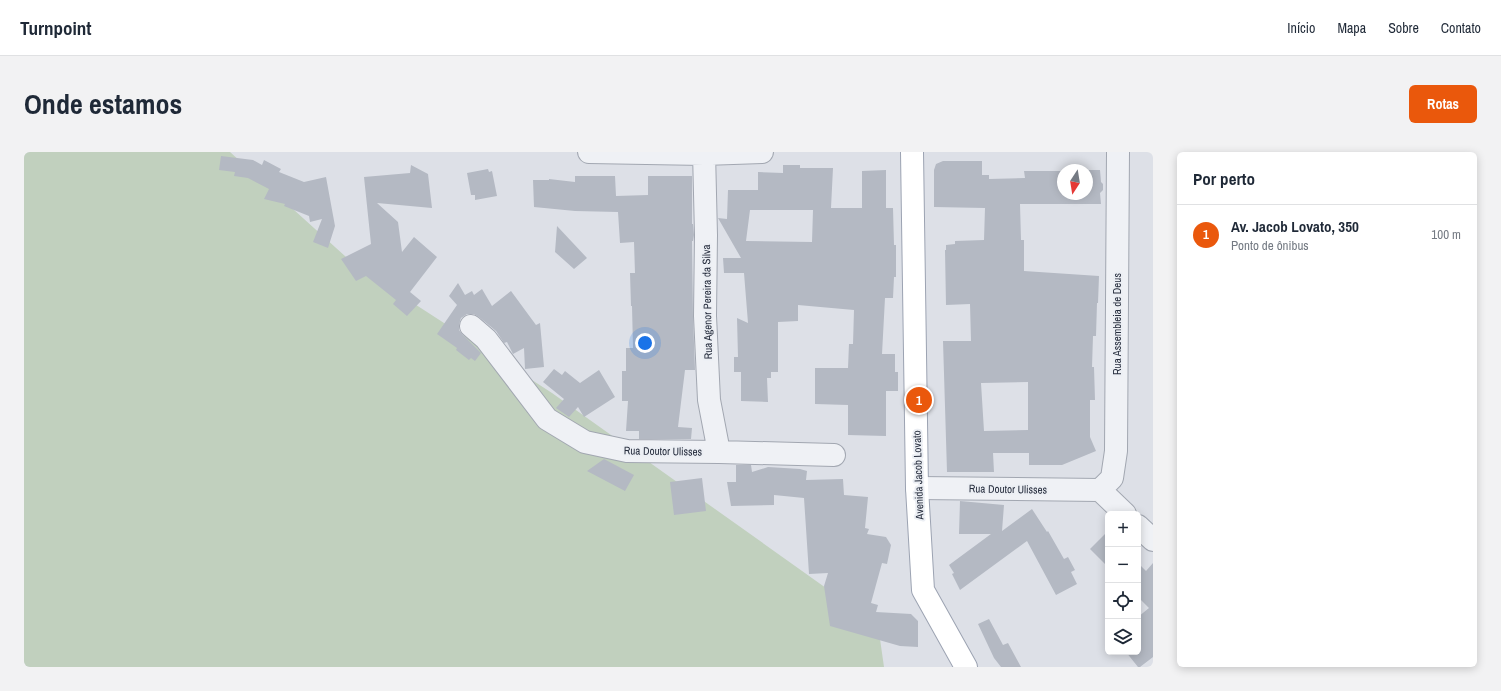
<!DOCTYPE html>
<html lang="pt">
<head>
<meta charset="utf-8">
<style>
  :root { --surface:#fff; --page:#f2f2f3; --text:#1f2937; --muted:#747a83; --line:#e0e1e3; --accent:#ea580c }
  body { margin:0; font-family:"Archivo Narrow",sans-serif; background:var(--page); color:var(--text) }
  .controls { position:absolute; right:12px; bottom:12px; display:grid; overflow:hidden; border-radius:6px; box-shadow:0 2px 10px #0003 }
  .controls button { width:36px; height:36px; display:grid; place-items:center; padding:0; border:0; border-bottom:1px solid var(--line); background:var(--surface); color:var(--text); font:20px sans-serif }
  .compass { position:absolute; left:1033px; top:12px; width:36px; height:36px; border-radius:50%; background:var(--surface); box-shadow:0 2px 10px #0003; rotate:192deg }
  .you { position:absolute; left:621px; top:191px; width:14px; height:14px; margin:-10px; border:3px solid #fff; border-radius:50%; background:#1a73e8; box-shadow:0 0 0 6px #1a73e833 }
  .badge { display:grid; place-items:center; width:26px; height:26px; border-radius:50%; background:var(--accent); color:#fff; font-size:13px; font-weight:700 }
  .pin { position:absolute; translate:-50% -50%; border:2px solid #fff; box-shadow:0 1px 4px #0006 }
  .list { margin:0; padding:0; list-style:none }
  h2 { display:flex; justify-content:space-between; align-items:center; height:52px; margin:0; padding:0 16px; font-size:17px }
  h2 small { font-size:13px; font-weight:400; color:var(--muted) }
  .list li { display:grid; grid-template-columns:26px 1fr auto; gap:12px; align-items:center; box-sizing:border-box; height:60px; padding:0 16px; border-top:1px solid var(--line) }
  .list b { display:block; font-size:15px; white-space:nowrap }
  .list p { margin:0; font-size:13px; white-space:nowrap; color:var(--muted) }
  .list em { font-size:13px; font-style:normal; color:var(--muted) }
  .icon { flex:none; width:22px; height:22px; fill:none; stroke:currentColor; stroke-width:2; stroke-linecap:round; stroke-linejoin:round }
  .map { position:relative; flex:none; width:1129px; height:515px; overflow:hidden; border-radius:6px }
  header { display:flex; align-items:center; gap:24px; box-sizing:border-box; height:56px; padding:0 20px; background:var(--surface); border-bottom:1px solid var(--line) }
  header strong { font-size:19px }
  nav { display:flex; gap:22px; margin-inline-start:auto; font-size:14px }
  .intro { display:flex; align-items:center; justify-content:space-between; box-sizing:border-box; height:96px; padding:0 24px }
  h1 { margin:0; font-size:28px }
  .button { padding:10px 18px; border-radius:6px; background:var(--accent); color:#fff; font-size:14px; font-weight:700 }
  main { display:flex; gap:24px; padding:0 24px }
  aside { flex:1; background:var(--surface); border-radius:6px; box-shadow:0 2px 10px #0003 }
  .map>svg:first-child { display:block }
</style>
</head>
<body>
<header>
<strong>Turnpoint</strong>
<nav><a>Início</a><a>Mapa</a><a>Sobre</a><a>Contato</a></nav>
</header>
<div class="intro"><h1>Onde estamos</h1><a class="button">Rotas</a></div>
<main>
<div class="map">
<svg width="1129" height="515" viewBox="0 0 1129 515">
  <rect width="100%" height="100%" fill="#dde0e7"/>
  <!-- green -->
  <path fill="#c1d0be" d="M0,0H206L332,114L528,241L854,473L860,515H0Z"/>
  <!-- building -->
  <path fill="#b4b9c3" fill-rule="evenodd" d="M197,4L229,8L238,13L240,8L257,17L255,20L280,30L302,25L311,74L304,96L289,90L298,67L286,70L285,64L260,54L261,52L240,47L245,37L224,26L210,24L211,20L195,18Z
    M919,9H958V23H965V27L1001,26L1000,19H1039V42H1063V18H1076L1077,30L1079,32V38L1076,41L1077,52H996L997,88H1000V119L1075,124L1074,151H1073L1072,184H1069L1068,215H1070L1071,248H1066V285L1072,299L1038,313H1005V301H969L970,320H923L919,189H947L946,152L922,153L921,98H922V93L931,92V89L960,88L961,56L910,55V18L912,12ZM1004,230V278L960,279L957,231Z
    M387,13L404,22L408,56L353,51L374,70L378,100L390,85L413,105L386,140L397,149L383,164L369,152L372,148L342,124L332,129L317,107L347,92L340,25L386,21Z
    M759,13H776V16H809L807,56H838V19L862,18V56H869L870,93H872V125H870L869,146H861L858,202H871V220H874V239H862V284L824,283V253L791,252V216H824L825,192H829L830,158L774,153V169L754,170V220H747V226H743L744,250L717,249V220H710V205H714L713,166L724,171L720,121H700L699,106H717L694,66L703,67L704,38H734V20L759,21ZM726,58H789L788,90L722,89Z
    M464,17L465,20L468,19L473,44L451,48V43H447L443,21Z
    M551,24H591L592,44L624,43V24H668V72H669L670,83L669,89H668L669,165L671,218H661L654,275L668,276L667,287H615V279H602L604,249H598V219H602V196H609L608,154H607L606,121H611L610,90L596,91L594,60L551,59L510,55L509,28H525V27L551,30Z
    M533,74L563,106L550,117L531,100Z
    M434,131L441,143L448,139L450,143L458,137L468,154L487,139L512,173L516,171L520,215L501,217L500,196L489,202L483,190L480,191L472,179L455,165L450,162H443L437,166L435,172V178L439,183L457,201L451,209L447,206L445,208L432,198L433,196L413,182L433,153L425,144Z
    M530,217L538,223L541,219L556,231L575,218L591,245L560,265L554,255L545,265L532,256L540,247L519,230Z
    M580,307L610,323L601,339L563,319Z
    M712,313H727L728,320L744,315L776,317L783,319L782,328L819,327L820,343L844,345L841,376L845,377L843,382L862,385L867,393L863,412L858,411L847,451L854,453L852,460L887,462L894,469V495L876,494L806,474L800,434L804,421L785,422L780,346L750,343V353L707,354L703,330H712Z
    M678,326L682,359L650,363L646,330Z
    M936,349L980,353L978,379L1008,357L1023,380L1024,379L1040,407L1044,405L1051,418L1047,420L1053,432L1032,443L1003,389L936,438L928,422L930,421L925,413L967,382H935Z
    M1084,379V415L1066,397Z
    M1114,411L1122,419L1129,411V505L1116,515H1114L1102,500H1114V465L1125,456L1114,445Z
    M965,467L979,493L984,491L997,515H977L970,506L954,472Z"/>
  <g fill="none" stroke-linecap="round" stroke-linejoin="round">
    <defs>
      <path id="minor" d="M565,0L680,2L738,0
        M680,0L682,83L681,164L685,248L695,300
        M447,174L462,187L523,267L561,290L603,299L695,300L810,303
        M893,336L1076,338
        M1076,338L1088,326L1092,299L1094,0
        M1076,338L1101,362
        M1114,374L1129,388"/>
      <path id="major" d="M888,0L893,336L899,438L942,515"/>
    </defs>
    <!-- minor casing -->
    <use href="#minor" stroke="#a2a7b1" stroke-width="24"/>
    <!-- major casing -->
    <use href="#major" stroke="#9ca3b2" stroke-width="24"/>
    <!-- minor -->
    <use href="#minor" stroke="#eff1f5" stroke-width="22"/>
    <!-- major -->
    <use href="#major" stroke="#fff" stroke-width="22"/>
  </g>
  <g text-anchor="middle" stroke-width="4" stroke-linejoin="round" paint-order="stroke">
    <!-- street labels -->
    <g font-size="11" fill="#262d3d" stroke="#eceff4">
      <text transform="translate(683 150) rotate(-91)" y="4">Rua Agenor Pereira da Silva</text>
      <text transform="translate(1093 172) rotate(-90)" y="4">Rua Assembleia de Deus</text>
      <text transform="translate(639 299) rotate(1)" y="4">Rua Doutor Ulisses</text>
      <text transform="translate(894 323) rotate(-92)" y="4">Avenida Jacob Lovato</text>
      <text transform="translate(984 337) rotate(1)" y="4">Rua Doutor Ulisses</text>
    </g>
  </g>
</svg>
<div class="controls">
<button>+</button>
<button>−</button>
<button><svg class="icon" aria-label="locate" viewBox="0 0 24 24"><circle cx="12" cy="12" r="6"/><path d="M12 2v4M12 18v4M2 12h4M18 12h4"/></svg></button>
<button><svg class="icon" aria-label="layers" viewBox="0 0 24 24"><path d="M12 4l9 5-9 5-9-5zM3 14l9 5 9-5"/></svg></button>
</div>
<svg class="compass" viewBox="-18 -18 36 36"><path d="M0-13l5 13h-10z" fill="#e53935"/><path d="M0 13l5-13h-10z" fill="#747a83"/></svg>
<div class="you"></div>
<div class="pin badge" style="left:895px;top:248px">1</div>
</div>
<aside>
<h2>Por perto<small></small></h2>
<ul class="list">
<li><span class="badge">1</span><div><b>Av. Jacob Lovato, 350</b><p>Ponto de ônibus</p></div><em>100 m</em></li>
</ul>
</aside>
</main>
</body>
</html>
